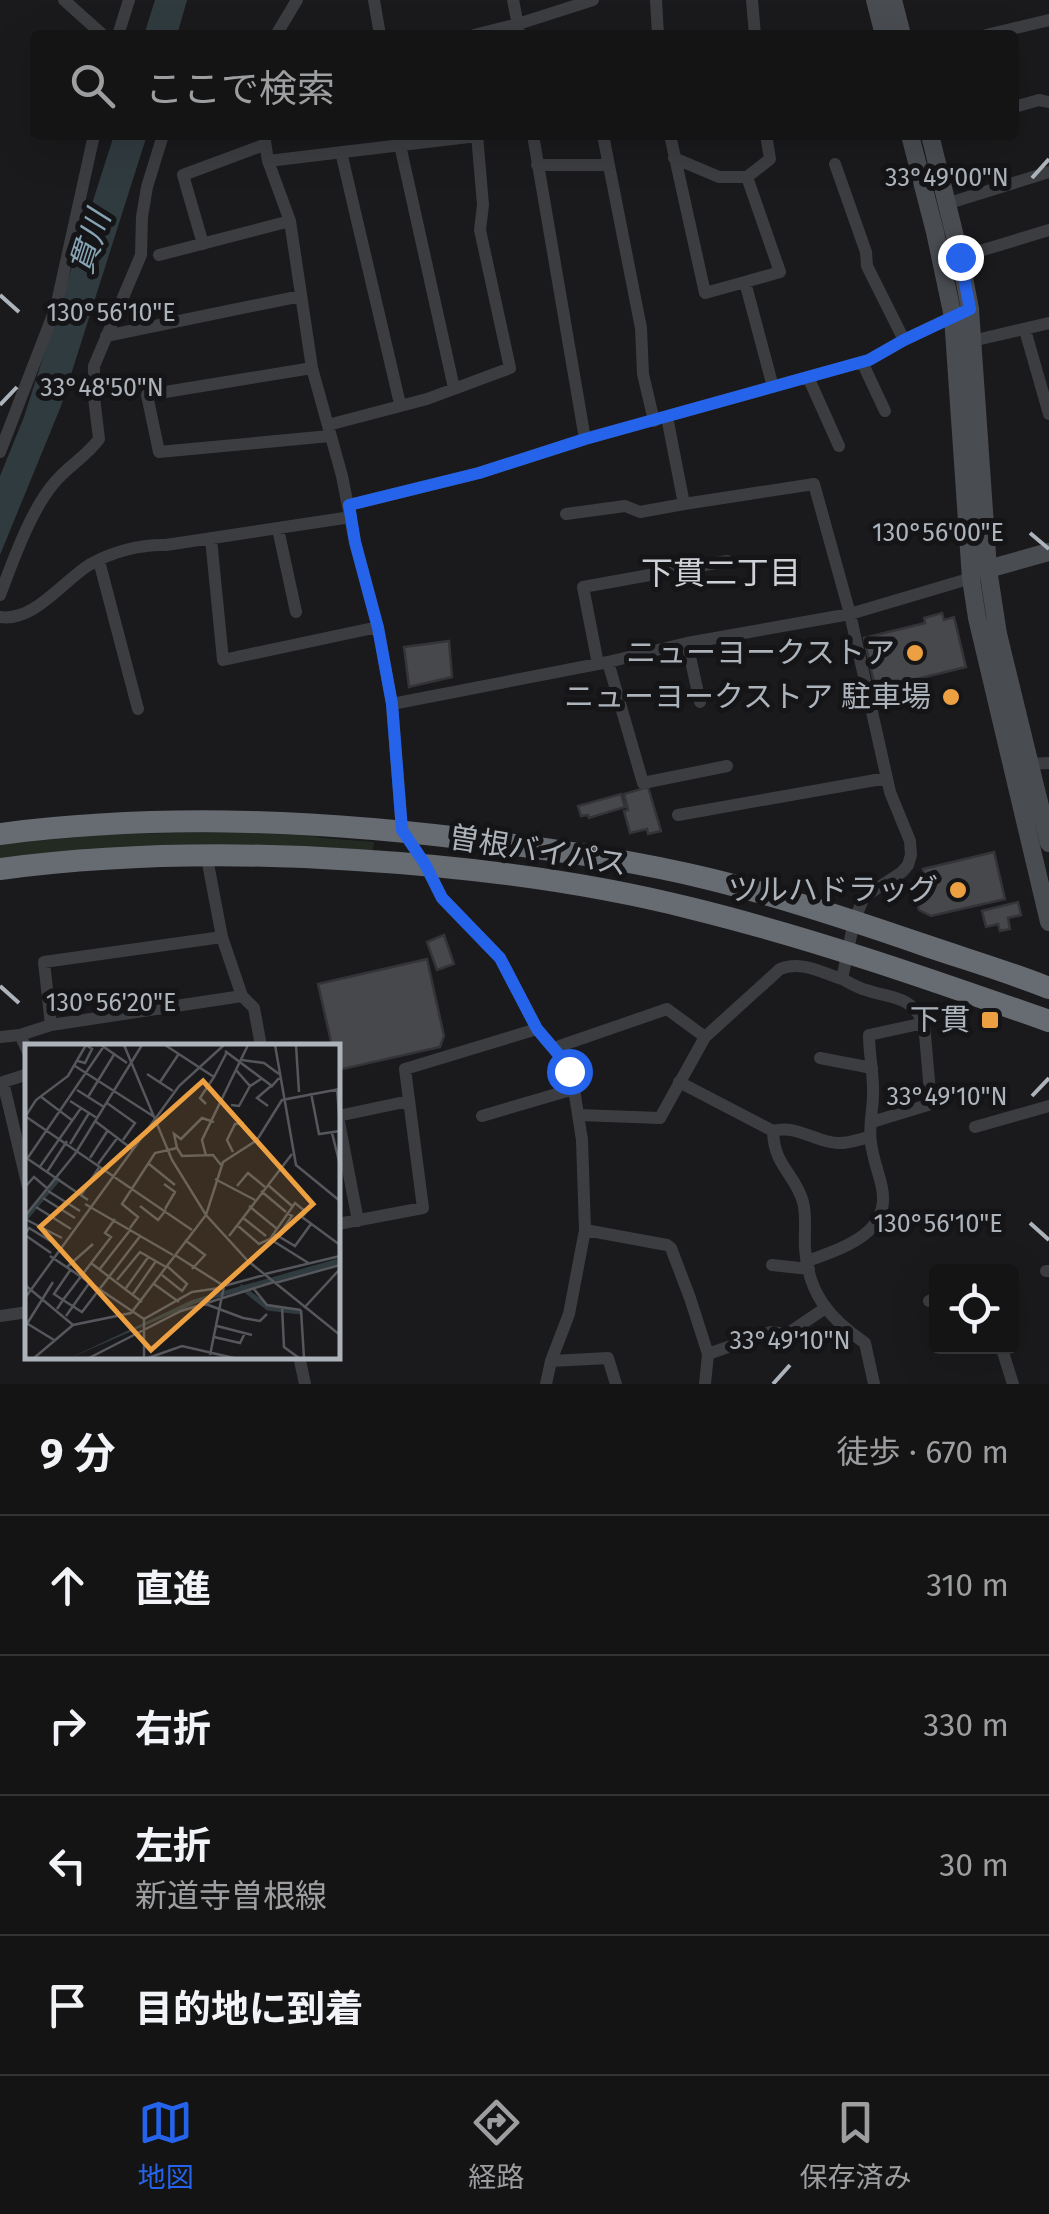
<!DOCTYPE html>
<html lang="ja">
<head>
<meta charset="utf-8">
<style>
  :root { --surface:#141415; --page:#1d1d1e; --text:#f1f3f6; --muted:#9d9ea0; --line:#333334; --accent:#2563eb }
  body { margin:0; font-family:"Fira Sans","Noto Sans JP",sans-serif; background:var(--page); color:var(--text) }
  .controls { position:absolute; right:30px; bottom:30px; display:grid; overflow:hidden; border-radius:10px; box-shadow:0 10px 40px #0002 }
  .controls button { width:90px; height:90px; display:grid; place-items:center; padding:0; border:0; border-bottom:2px solid var(--line); background:var(--surface); color:var(--text); font:50px sans-serif }
  .stop { position:absolute; width:30px; height:30px; margin:-22px; border:8px solid #2563eb; border-radius:50%; background:#fff }
  .stop.end { background:#2563eb; border-color:#fff; box-shadow:0 2px 10px #0008 }
  .list { margin:0; padding:0; list-style:none }
  h2 { display:flex; justify-content:space-between; align-items:center; height:130px; margin:0; padding:0 40px; font-size:42px }
  h2 small { font-size:32px; font-weight:400; color:var(--muted) }
  .list li { display:grid; grid-template-columns:65px 1fr auto; gap:30px; align-items:center; box-sizing:border-box; height:140px; padding:0 40px; border-top:2px solid var(--line) }
  .list b { display:block; font-size:38px; white-space:nowrap }
  .list p { margin:0; font-size:32px; white-space:nowrap; color:var(--muted) }
  .list em { font-size:32px; font-style:normal; color:var(--muted) }
  .icon { flex:none; width:55px; height:55px; fill:none; stroke:currentColor; stroke-width:2; stroke-linecap:round; stroke-linejoin:round }
  .map { position:relative; flex:none; width:1049px; height:1384px; overflow:hidden }
  .search { position:absolute; background:var(--surface); box-shadow:0 10px 40px #0002; left:30px; right:30px; top:30px; height:110px; display:flex; align-items:center; gap:25px; box-sizing:border-box; padding:0 35px; border-radius:10px; color:var(--muted); font-size:38px }
  .sheet { height:690px; background:var(--surface) }
  nav { display:flex; justify-content:space-around; align-items:center; box-sizing:border-box; height:140px; border-top:2px solid var(--line); background:var(--surface); font-size:28px; color:var(--muted) }
  nav a { display:grid; justify-items:center; gap:5px }
  nav .on { color:var(--accent) }
  .map>svg:first-child { display:block }
</style>
</head>
<body>
<div class="map">
<svg width="1049" height="1384" viewBox="0 0 1049 1384">
  <rect width="100%" height="100%" fill="#1a1a1c"/>
  <!-- green -->
  <path fill="#222a22" d="M298,831L322,838L374,842L373,852L0,861V844L113,834Z"/>
  <!-- water -->
  <path fill="#303b40" d="M155,0H187L177,35H144Z
    M114,135H147L61,406L0,555V476L24,417Z"/>
  <!-- building -->
  <path fill="#47484c" stroke="#343438" stroke-width="2.5" d="M942,613L944,620L954,617L966,667L884,687L883,681L874,683L864,638L925,623L924,618Z
    M449,641L452,677L409,687L404,647Z
    M648,787L661,831L648,834L647,829L630,833L624,811L628,810L624,794Z
    M621,794L625,807L589,818L588,815L581,816L578,806Z
    M994,852L1005,899L931,916L919,910L912,882L925,879L923,869Z
    M1018,902L1021,915L1008,918L1010,929L1000,931L998,924L986,927L982,911Z
    M444,935L454,964L437,970L427,942Z
    M427,959L444,1036L440,1047L338,1070V1046H332L318,984Z"/>
  <g fill="none" stroke-linecap="round" stroke-linejoin="round">
    <!-- street -->
    <path stroke="#3b3d41" stroke-width="12" d="M64,0L103,35
      M374,0L380,35
      M513,0L520,35
      M656,0L658,35
      M752,0L755,35
      M118,35L129,0
      M276,35L297,0
      M474,35L518,24L593,0
      M986,35L1049,20
      M1014,107L1039,100L1049,102
      M264,135L268,161L290,221L312,368L342,476L355,542L378,627L392,704L402,830L425,864L442,898L500,958L537,1029L565,1062L574,1089L582,1140L585,1230L569,1314L551,1361L546,1384
      M533,135L585,439
      M603,135L641,328L643,374L654,421
      M670,135L705,293L745,282L773,387
      M400,145L454,388
      M341,152L400,404
      M674,158L719,177H747L780,272L745,282
      M268,161L477,136
      M835,164L866,252L867,266L904,340
      M537,165H608
      M747,177L770,159L766,135
      M946,204L1049,172
      M203,244L183,175L264,145
      M159,255L290,221
      M960,257L1049,230
      M1025,330L1049,414
      M106,336L301,296
      M972,341L1049,323
      M862,362L885,411
      M312,368L147,395L159,452L330,436
      M808,377L839,446
      M328,425L427,399L510,368L480,230L483,205L477,135
      M0,452L56,307L94,135
      M349,505L479,473L585,439L869,360L904,340L958,314
      M566,514L625,506L640,512L684,504
      M278,529L296,612
      M211,539L223,660L378,627
      M99,561L138,709
      M0,595C13,561 31,509 55,482C69,465 86,457 99,439L94,397V366L141,255L142,217L147,187L163,135
      M0,617C34,622 62,582 89,565C111,552 141,544 166,545L351,517
      M687,643L700,702
      M608,662L643,783L727,766
      M598,664L583,587L727,561
      M392,704L608,662L687,643L850,614L975,577
      M1029,764L1049,763
      M678,815L887,778
      M206,853L222,937L242,996L254,1008L261,1046
      M51,1025L242,996
      M20,1035L28,1052
      M0,1037L20,1035L51,1025L44,962L222,937
      M554,1048L667,1009L705,1037
      M820,1058L872,1068
      M3,1082L28,1187
      M679,1082L773,1131C774,1167 795,1173 803,1202C807,1217 804,1233 805,1248C808,1294 830,1319 865,1343L874,1384
      M0,1083L28,1074
      M579,1115L660,1118L705,1037L780,969C800,960 823,973 842,979L854,921L864,897L902,872L908,865L911,855L910,841L890,792L850,614L814,484L684,504L667,417
      M338,1116L409,1101
      M482,1116L574,1089
      M338,1117L358,1221
      M872,1122L931,1104L924,1023
      M975,1127L1049,1106
      M773,1131C796,1124 815,1142 837,1143C847,1144 860,1139 870,1137
      M338,1224L423,1208L405,1069L537,1029
      M585,1230L667,1245L671,1248L690,1298L708,1354L705,1384
      M808,1261C842,1248 891,1234 882,1188C879,1173 873,1159 871,1143C868,1126 874,1107 873,1089C873,1071 869,1053 869,1035L924,1023C910,995 893,999 866,990C858,988 850,983 842,979
      M772,1265L809,1269
      M1046,1271H1049
      M929,1301L936,1298
      M0,1316L28,1312
      M1001,1346L1013,1384
      M967,1347L971,1346
      M708,1354L771,1332L787,1334L824,1309
      M299,1356L305,1384
      M551,1361L608,1358L616,1384"/>
    <!-- secondary -->
    <path stroke="#494c51" stroke-width="18" d="M875,0L884,35
      M893,0L902,35
      M910,135L935,232L953,317L971,579L977,618L1049,922
      M930,135L960,257L970,309L988,569L998,634L1049,843
      M988,569L1049,552"/>
    <!-- highway -->
    <path stroke="#676b72" stroke-width="22" d="M0,834C169,812 332,821 500,843C570,852 640,862 709,879C783,897 855,921 927,946C968,960 1009,972 1049,988
      M0,869C120,853 236,852 356,860C470,867 584,881 694,909C815,939 932,980 1049,1021"/>
  </g>
  <g fill="none" stroke-linecap="round" stroke-linejoin="round">
    <!-- route -->
    <path stroke="#2563eb" stroke-width="12" d="M569,1071L565,1062L537,1029L500,958L442,898L425,864L402,830L392,704L378,628L355,542L349,505L479,473L585,439L869,360L904,340L970,309L960,257"/>
  </g>
  <!-- ticks -->
  <path fill="none" stroke="#adb3bb" stroke-width="4" d="M1032,178L1049,159M0,295L19,312M0,405L17,387M1030,533L1049,549M0,986L19,1003M1032,1096L1049,1078M1030,1223L1049,1240M773,1384L790,1365"/>
  <!-- markers -->
  <g fill="#eca042" stroke="#151517" stroke-width="4">
    <circle cx="915" cy="653" r="10"/>
    <circle cx="951" cy="697" r="10"/>
    <circle cx="958" cy="890" r="10"/>
    <rect x="980" y="1010" width="20" height="20" rx="5"/>
  </g>
  <g text-anchor="middle" stroke-width="10" stroke-linejoin="round" paint-order="stroke">
    <!-- poi labels -->
    <g font-size="30" fill="#adb3bb" stroke="#151517" text-anchor="end">
      <text x="895" y="663">ニューヨークストア</text>
      <text x="931" y="707">ニューヨークストア 駐車場</text>
      <text x="938" y="900">ツルハドラッグ</text>
      <text x="970" y="1030">下貫</text>
    </g>
    <!-- street labels -->
    <g font-size="30" fill="#adb3bb" stroke="#151517">
      <text transform="translate(538 851) rotate(9)" y="10">曽根バイパス</text>
    </g>
    <!-- water labels -->
    <g font-size="32" font-style="italic" fill="#86a4b4" stroke="#151517">
      <text transform="translate(90 242) rotate(-72)" y="11">貫川</text>
    </g>
    <!-- neighbourhood labels -->
    <g font-size="32" fill="#ced1d7" stroke="#151517">
      <text x="721" y="584">下貫二丁目</text>
    </g>
  </g>
  <!-- overview -->
  <g transform="translate(25 1044)">
    <rect width="315" height="315" fill="#1a1a1c"/>
    <path d="M315,214V220L172,259L45,314L167,256Z" fill="#303b40"/>
    <path fill="none" stroke="#303b40" stroke-width="5" d="M0,175L34,134M215,242L243,264L276,268"/>
    <path fill="none" stroke="#55575c" stroke-width="2.5" d="M76,1L102,19M99,1L147,116L181,171L223,217L315,291M140,1L189,33L202,8M250,1L271,121L315,157M271,1L274,48M200,7L247,42L254,34M217,16L239,19L254,30M53,17L60,19L67,5L61,1M50,22L128,72M211,26L225,42L236,35M122,30L148,47M135,38L153,11M312,45L315,82M52,46L79,63M286,49L294,90L315,87M15,52L48,77M63,53L90,9M45,57L72,74M82,59L110,79L98,96M181,60L175,54L189,33M206,61L214,62L225,42M243,62L232,54L246,42M0,72L167,186M0,73L11,56L43,32L61,1M70,77L107,105M307,89L315,121M45,100L64,69M152,104L149,90L156,95L177,74L189,78M208,108L202,96L210,80L219,79M181,112L177,96L223,1M0,113L63,156M65,114L83,86M2,115L79,2M73,120L93,93M124,120L150,141M14,124L56,64M22,128L42,97M190,135L230,156M139,140L150,148L140,165M243,141L267,162M212,142L223,129L240,143M0,143L9,133L23,145M23,147L55,167M236,147L261,168M56,151L75,122M18,154L50,174M60,160L148,211M115,162L133,176L141,166M224,162L251,184M11,163L46,185M0,172L50,110L117,1M217,173L241,192M0,175L37,194M90,175L80,189L86,193L38,256L57,268L116,191M212,181L234,200L245,195L270,159L281,168L277,173L315,201M105,184L113,173L97,160L130,109L152,104L157,112L188,111L196,121M248,189L270,202L286,180M0,190L4,184L32,201M0,191L26,209M204,192L267,110M253,192L267,172L262,169M245,195L285,220M160,196L180,211L167,225M150,211L199,242L185,311M25,212L119,275L167,248L195,244M66,219L117,258M42,223L68,200M74,226L106,185M240,230L315,212M137,231L157,247L162,240L142,222M92,236L115,208L141,223M250,239L315,221M129,240L154,258M0,241L48,281M199,242L239,231M101,244L124,212M229,245L242,261L276,266M108,250L131,217M0,254L154,42L199,1M178,259L218,274L235,277L242,270M257,262L259,303L274,314M279,264L315,225L314,212M32,265L38,256L29,250L46,225M276,266L279,314M41,272L65,238M119,275V314M3,280L29,296M192,282L227,291M0,283L28,238M189,293L215,299L220,289M9,314L48,281L106,269L181,171L198,118L232,96L257,56L315,45M64,314L156,267L249,238M123,314L157,302L209,314"/>
    <path fill="#eca042" fill-opacity="0.15" stroke="#eca042" stroke-width="5" d="M178,37L288,160L126,306L15,183Z"/>
    <rect width="315" height="315" fill="none" stroke="#adb3bb" stroke-width="5"/>
  </g>
  <g font-size="25" text-anchor="middle" fill="#adb3bb" stroke="#151517" stroke-width="10" stroke-linejoin="round" paint-order="stroke">
    <text x="947" y="186">33°49'00"N</text>
    <text x="111" y="321">130°56'10"E</text>
    <text x="102" y="396">33°48'50"N</text>
    <text x="938" y="541">130°56'00"E</text>
    <text x="111" y="1011">130°56'20"E</text>
    <text x="947" y="1105">33°49'10"N</text>
    <text x="938" y="1232">130°56'10"E</text>
    <text x="790" y="1349">33°49'10"N</text>
  </g>
</svg>
<div class="controls">
<button><svg class="icon" aria-label="locate" viewBox="0 0 24 24"><circle cx="12" cy="12" r="6"/><path d="M12 2v4M12 18v4M2 12h4M18 12h4"/></svg></button>
</div>
<div class="stop" style="left:569px;top:1071px"></div>
<div class="stop end" style="left:960px;top:257px"></div>
<div class="search"><svg class="icon" aria-label="search" viewBox="0 0 24 24"><circle cx="10" cy="10" r="6"/><path d="M15 15l6 6"/></svg>ここで検索</div>
</div>
<section class="sheet">
<h2>9 分<small>徒歩 · 670 m</small></h2>
<ul class="list">
<li><svg class="icon" aria-label="ahead" viewBox="0 0 24 24"><path d="M12 20V5M6 11l6-6 6 6"/></svg><div><b>直進</b></div><em>310 m</em></li>
<li><svg class="icon" aria-label="right" viewBox="0 0 24 24"><path d="M7 20v-9h11M14 6l5 5-5 5"/></svg><div><b>右折</b></div><em>330 m</em></li>
<li><svg class="icon" aria-label="left" viewBox="0 0 24 24"><path d="M17 20v-9H6M10 6l-5 5 5 5"/></svg><div><b>左折</b><p>新道寺曽根線</p></div><em>30 m</em></li>
<li><svg class="icon" aria-label="arrive" viewBox="0 0 24 24"><path d="M6 21V4h12l-3 4 3 4H6"/></svg><div><b>目的地に到着</b></div></li>
</ul>
</section>
<nav>
<a class="on"><svg class="icon" aria-label="map" viewBox="0 0 24 24"><path d="M3 6l6-2 6 2 6-2v14l-6 2-6-2-6 2zM9 4v14M15 6v14"/></svg>地図</a>
<a><svg class="icon" aria-label="directions" viewBox="0 0 24 24"><path d="M12 3l9 9-9 9-9-9zM9 14v-3h6M13 9l2 2-2 2"/></svg>経路</a>
<a><svg class="icon" aria-label="saved" viewBox="0 0 24 24"><path d="M7 4h10v16l-5-4-5 4z"/></svg>保存済み</a>
</nav>
</body>
</html>
